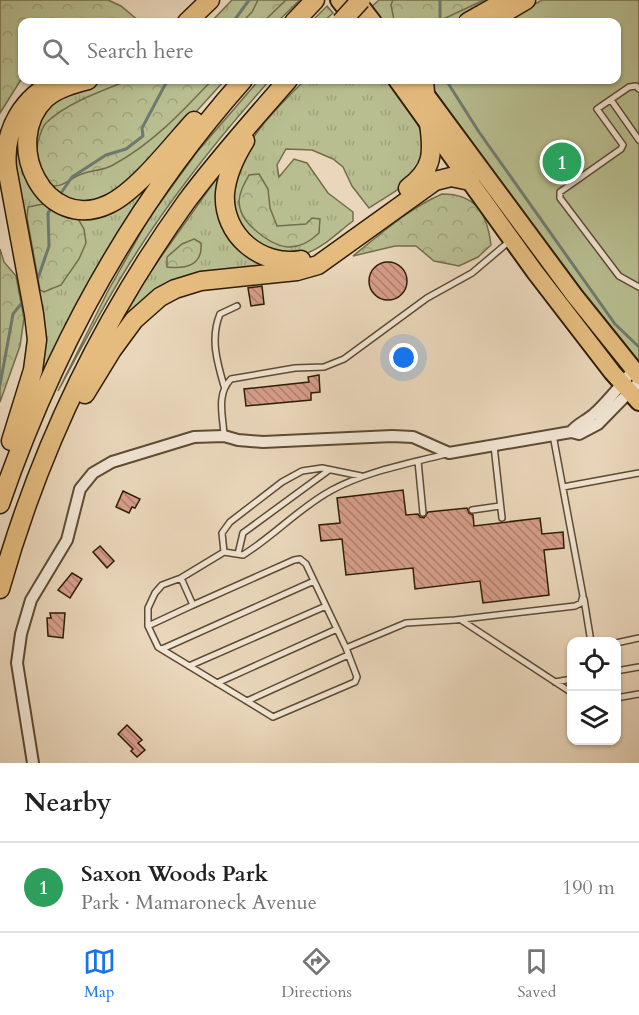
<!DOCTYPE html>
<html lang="en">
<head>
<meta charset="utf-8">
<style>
  :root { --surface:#fff; --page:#f6f6f6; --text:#222; --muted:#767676; --line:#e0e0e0; --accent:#1a73e8 }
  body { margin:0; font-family:Cardo,serif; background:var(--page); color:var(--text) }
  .controls { position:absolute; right:18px; bottom:18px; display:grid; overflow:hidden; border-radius:12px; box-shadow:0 2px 4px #0004 }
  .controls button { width:54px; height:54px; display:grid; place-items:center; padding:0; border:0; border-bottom:2px solid var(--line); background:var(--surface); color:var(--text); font:30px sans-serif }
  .you { position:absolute; left:404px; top:358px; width:21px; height:21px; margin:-15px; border:4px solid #fff; border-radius:50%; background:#1a73e8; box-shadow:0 0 0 9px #1a73e833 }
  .badge { display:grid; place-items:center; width:39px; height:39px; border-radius:50%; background:var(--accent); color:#fff; font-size:20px; font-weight:700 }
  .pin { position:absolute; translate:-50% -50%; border:3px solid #fff; box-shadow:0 2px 6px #0006 }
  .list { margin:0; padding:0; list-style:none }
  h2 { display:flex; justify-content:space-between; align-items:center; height:78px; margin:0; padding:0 24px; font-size:26px }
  h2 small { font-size:20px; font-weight:400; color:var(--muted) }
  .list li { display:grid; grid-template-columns:39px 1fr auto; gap:18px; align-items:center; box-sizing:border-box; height:90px; padding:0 24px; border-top:2px solid var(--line) }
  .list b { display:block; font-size:22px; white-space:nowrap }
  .list p { margin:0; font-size:20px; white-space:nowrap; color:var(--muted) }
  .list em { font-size:20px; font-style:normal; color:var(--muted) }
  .icon { flex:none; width:33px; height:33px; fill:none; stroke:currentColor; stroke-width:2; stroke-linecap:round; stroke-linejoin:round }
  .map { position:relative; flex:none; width:639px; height:763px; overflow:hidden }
  .search { position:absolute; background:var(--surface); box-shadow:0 2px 4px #0004; left:18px; right:18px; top:18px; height:66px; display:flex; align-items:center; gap:15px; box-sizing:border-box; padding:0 21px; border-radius:12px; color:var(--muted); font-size:22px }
  .sheet { height:168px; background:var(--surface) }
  nav { display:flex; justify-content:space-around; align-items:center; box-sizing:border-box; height:84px; border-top:2px solid var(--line); background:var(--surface); font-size:16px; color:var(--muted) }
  nav a { display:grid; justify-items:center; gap:3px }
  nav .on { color:var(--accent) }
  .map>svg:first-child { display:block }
</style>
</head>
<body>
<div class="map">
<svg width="639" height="763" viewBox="0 0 639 763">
  <defs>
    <pattern id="grass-tufts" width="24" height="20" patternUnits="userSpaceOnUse" patternTransform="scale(1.5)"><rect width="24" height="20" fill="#b8be90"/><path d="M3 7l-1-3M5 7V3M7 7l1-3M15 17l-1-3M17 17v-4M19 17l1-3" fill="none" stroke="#9ea37b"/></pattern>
    <pattern id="forest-crowns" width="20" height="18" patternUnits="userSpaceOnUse" patternTransform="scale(1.5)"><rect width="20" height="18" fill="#b8be90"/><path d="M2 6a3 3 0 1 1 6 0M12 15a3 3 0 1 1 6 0" fill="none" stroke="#9ea37b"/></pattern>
    <pattern id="building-back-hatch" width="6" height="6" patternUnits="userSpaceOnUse" patternTransform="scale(1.5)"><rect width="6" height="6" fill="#d79e8a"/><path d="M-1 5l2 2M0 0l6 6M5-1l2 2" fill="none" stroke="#af806f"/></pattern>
  </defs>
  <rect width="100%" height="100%" fill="#ead7bb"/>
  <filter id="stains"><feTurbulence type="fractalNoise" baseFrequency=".00333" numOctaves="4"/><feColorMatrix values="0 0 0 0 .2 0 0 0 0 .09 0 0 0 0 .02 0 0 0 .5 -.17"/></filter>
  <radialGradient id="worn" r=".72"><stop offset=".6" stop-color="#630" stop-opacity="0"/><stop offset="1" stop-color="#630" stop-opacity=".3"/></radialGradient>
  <!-- grass -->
  <path fill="url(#grass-tufts)" stroke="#736d4c" stroke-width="1.5" d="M232,0H300L277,22H211Z
    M379,0H494L456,22H381L370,8Z
    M327,6L333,13L323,22H311Z
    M105,80H225L141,172L118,194L91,204L76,203L45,187L32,127L42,109L85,85Z
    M259,80H270C221,135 175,192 135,255C107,298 83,345 58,391L108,291L149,218L197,152Z
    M305,80H388C408,106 443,147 411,179C400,190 382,199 369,208L352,186L343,167L333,159L312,150L286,149L277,165L279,177L294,159L307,163L328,193L353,212V221C338,232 322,249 304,254C299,256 287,257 281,256C275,254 249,240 246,235C235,219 229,193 235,174C248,135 277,108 305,80Z
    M23,121L19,146L23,170L74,214L155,175L97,267L36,385L11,151Z
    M224,168L221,212L277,265L208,275L119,333L117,327L141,285Z"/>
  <!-- forest -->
  <path fill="url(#forest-crowns)" stroke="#736d4c" stroke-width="1.5" d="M0,0H108L121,6L140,22H22V78L0,113Z
    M258,0H286L263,22H242L252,12Z
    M393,0H484L437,22H398L394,20L391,5Z
    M129,80H212C182,112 152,144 113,165C103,171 89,170 77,176C69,180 62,187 52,186C39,171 33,154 40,135C42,130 43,126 46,123C68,102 102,91 129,80Z
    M259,174L268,189L270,208L277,226L306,224L312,218L320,219L319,233C296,255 276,249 254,229C246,222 239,213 239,201C240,191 244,184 249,175Z
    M442,194C476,194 487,213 491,245L478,257L459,266L434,261L416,246H395L353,256C382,233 408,209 442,194Z
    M49,203L77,217L84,229L86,243L79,259L61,285L44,292L40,290L39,284L27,218L28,207Z
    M194,239L201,243C203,266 185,269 167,267V257L182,244Z
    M0,249L4,262L16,276L24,318L20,346L0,402Z"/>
  <!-- park -->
  <path fill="#b8be90" stroke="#736d4c" stroke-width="1.5" d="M542,0H639V364L624,348L423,80H616V22H504Z"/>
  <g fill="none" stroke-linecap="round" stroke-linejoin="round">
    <!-- stream -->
    <path stroke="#6e7a70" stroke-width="3" d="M233,22L249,0
      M440,22V0
      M446,80L479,132L615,324L639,347
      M59,196L72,177L106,155L126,149L143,136L142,128L166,83L170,80
      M36,284L49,246L48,213L52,207
      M0,385L13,314L25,299"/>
  </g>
  <!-- building -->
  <path fill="url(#building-back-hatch)" stroke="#2e1c07" stroke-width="1.5" d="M369 281a19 19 0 1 1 38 0a19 19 0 1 1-38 0Z
    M262,286L264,304L251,306L248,288Z
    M319,375L320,392L311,393V400L246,406L244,389L309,382L308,377Z
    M403,490L406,515L418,514L420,517L424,518L428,512L467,508L469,513L473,515L474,526L540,518L542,534L563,532L564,548L544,550L549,595L483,603L480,581L415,589L413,568L346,575L342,539L321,541L319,525L340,523L337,498Z
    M123,491L140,499L135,508L132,507L129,513L116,507Z
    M100,546L114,561L107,568L93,552Z
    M72,573L82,579L70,598L58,590Z
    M50,613H65L63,638L48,636L47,618H51Z
    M127,725L142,740L138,743L145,750L137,757L131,751L133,749L118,734Z"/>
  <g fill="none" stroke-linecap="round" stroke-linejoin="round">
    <defs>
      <path id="service" d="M639,89L636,86L629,87L597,109L623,145L621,149L560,192V198L619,276L639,287
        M611,100L639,140
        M224,386C217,362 210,338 220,314L237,306
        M224,435C223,416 216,394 231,379L295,368L324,367L344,359L427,298L472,273L511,240
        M494,446L502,518
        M446,454C408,464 367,471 332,490C300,507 274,536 243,555L224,552L181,578L193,605L294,560L300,559L306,564L346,648L406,623L455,620L575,606L581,603L583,596L553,435
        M418,461L423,513
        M563,487L639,473
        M472,510L500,506
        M224,552L222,533L230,522L282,482L302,471L322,468L361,476
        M238,554L243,533L329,470
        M181,578L162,585L155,593L148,608V626L158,647L273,717L355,682L357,677L346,648
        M584,599L591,642
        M461,620L572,693
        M148,626L193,605
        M616,643L639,638
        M162,649L314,581
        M189,666L326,606
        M616,671L639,667
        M555,682L572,679
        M217,683L337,629
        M616,698L639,694
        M247,701L348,655"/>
      <path id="minor" d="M571,432C577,424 586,421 594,414C608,401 621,385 633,370
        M33,763L17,663L21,634L31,600L67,540L80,489L93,473L112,462L194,437L224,436L238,440L263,442L392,436L413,437L449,453L571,432L579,434L598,424L639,382"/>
      <path id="primary" d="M339,0L356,22
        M356,0L373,22
        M397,80L535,272L612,372L639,402
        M415,80L574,295L639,376"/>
      <path id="motorway" d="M497,17L526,0
        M187,22L210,0
        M294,22L315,0
        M468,22L507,0
        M88,80C73,84 58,88 46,98C0,142 45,235 109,204C137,191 172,145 194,121
        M424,80L425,93
        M245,141C235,157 227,174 225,193C222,235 261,267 301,260
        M408,188C434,169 433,152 429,123
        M85,394L112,350L134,320L160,297L175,289L201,281L297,271L318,265L435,181L451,177L470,181
        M11,441L33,370L37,340L34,314L7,168C3,129 23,97 58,80
        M0,504C54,347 133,204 243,80
        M0,589C39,450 102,319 186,202C218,159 253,120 288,80"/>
    </defs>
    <!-- service casing -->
    <use href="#service" stroke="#5d4b34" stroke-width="8"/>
    <!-- minor casing -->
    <use href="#minor" stroke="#5d4b34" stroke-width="14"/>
    <!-- primary casing -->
    <use href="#primary" stroke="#2e1c07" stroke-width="20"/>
    <!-- motorway casing -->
    <use href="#motorway" stroke="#2e1c07" stroke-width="21"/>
    <!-- service -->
    <use href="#service" stroke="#f1e5d3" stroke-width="5"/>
    <!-- minor -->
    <use href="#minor" stroke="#f1e5d3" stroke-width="10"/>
    <!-- primary -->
    <use href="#primary" stroke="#e5bc7e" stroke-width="16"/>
    <!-- motorway -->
    <use href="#motorway" stroke="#e5bc7e" stroke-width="18"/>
    <defs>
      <path id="motorway-bridge" d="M341,22L361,0"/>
    </defs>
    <!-- motorway-bridge casing -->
    <use href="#motorway-bridge" stroke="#2e1c07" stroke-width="21" stroke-linecap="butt"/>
    <!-- motorway-bridge -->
    <use href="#motorway-bridge" stroke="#e5bc7e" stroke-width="18"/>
  </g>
  <rect width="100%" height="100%" filter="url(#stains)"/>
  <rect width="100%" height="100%" fill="url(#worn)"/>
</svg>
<div class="controls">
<button><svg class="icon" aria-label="locate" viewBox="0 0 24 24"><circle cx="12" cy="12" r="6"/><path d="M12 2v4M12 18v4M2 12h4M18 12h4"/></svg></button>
<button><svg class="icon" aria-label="layers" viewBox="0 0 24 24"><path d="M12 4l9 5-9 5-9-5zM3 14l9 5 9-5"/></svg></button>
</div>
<div class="you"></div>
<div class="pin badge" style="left:562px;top:162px;background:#2e9e5b">1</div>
<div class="search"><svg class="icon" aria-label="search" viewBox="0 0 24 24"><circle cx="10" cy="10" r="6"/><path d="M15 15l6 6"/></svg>Search here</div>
</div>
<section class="sheet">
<h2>Nearby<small></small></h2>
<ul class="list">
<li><span class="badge" style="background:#2e9e5b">1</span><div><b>Saxon Woods Park</b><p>Park · Mamaroneck Avenue</p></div><em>190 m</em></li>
</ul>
</section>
<nav>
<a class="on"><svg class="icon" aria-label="map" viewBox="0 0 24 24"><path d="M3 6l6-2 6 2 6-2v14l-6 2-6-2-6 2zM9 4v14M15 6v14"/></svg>Map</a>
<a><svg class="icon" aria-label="directions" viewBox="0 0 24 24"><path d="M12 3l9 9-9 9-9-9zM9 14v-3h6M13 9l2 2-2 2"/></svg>Directions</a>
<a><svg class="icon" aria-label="saved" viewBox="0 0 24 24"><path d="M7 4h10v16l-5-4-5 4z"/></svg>Saved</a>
</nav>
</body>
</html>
